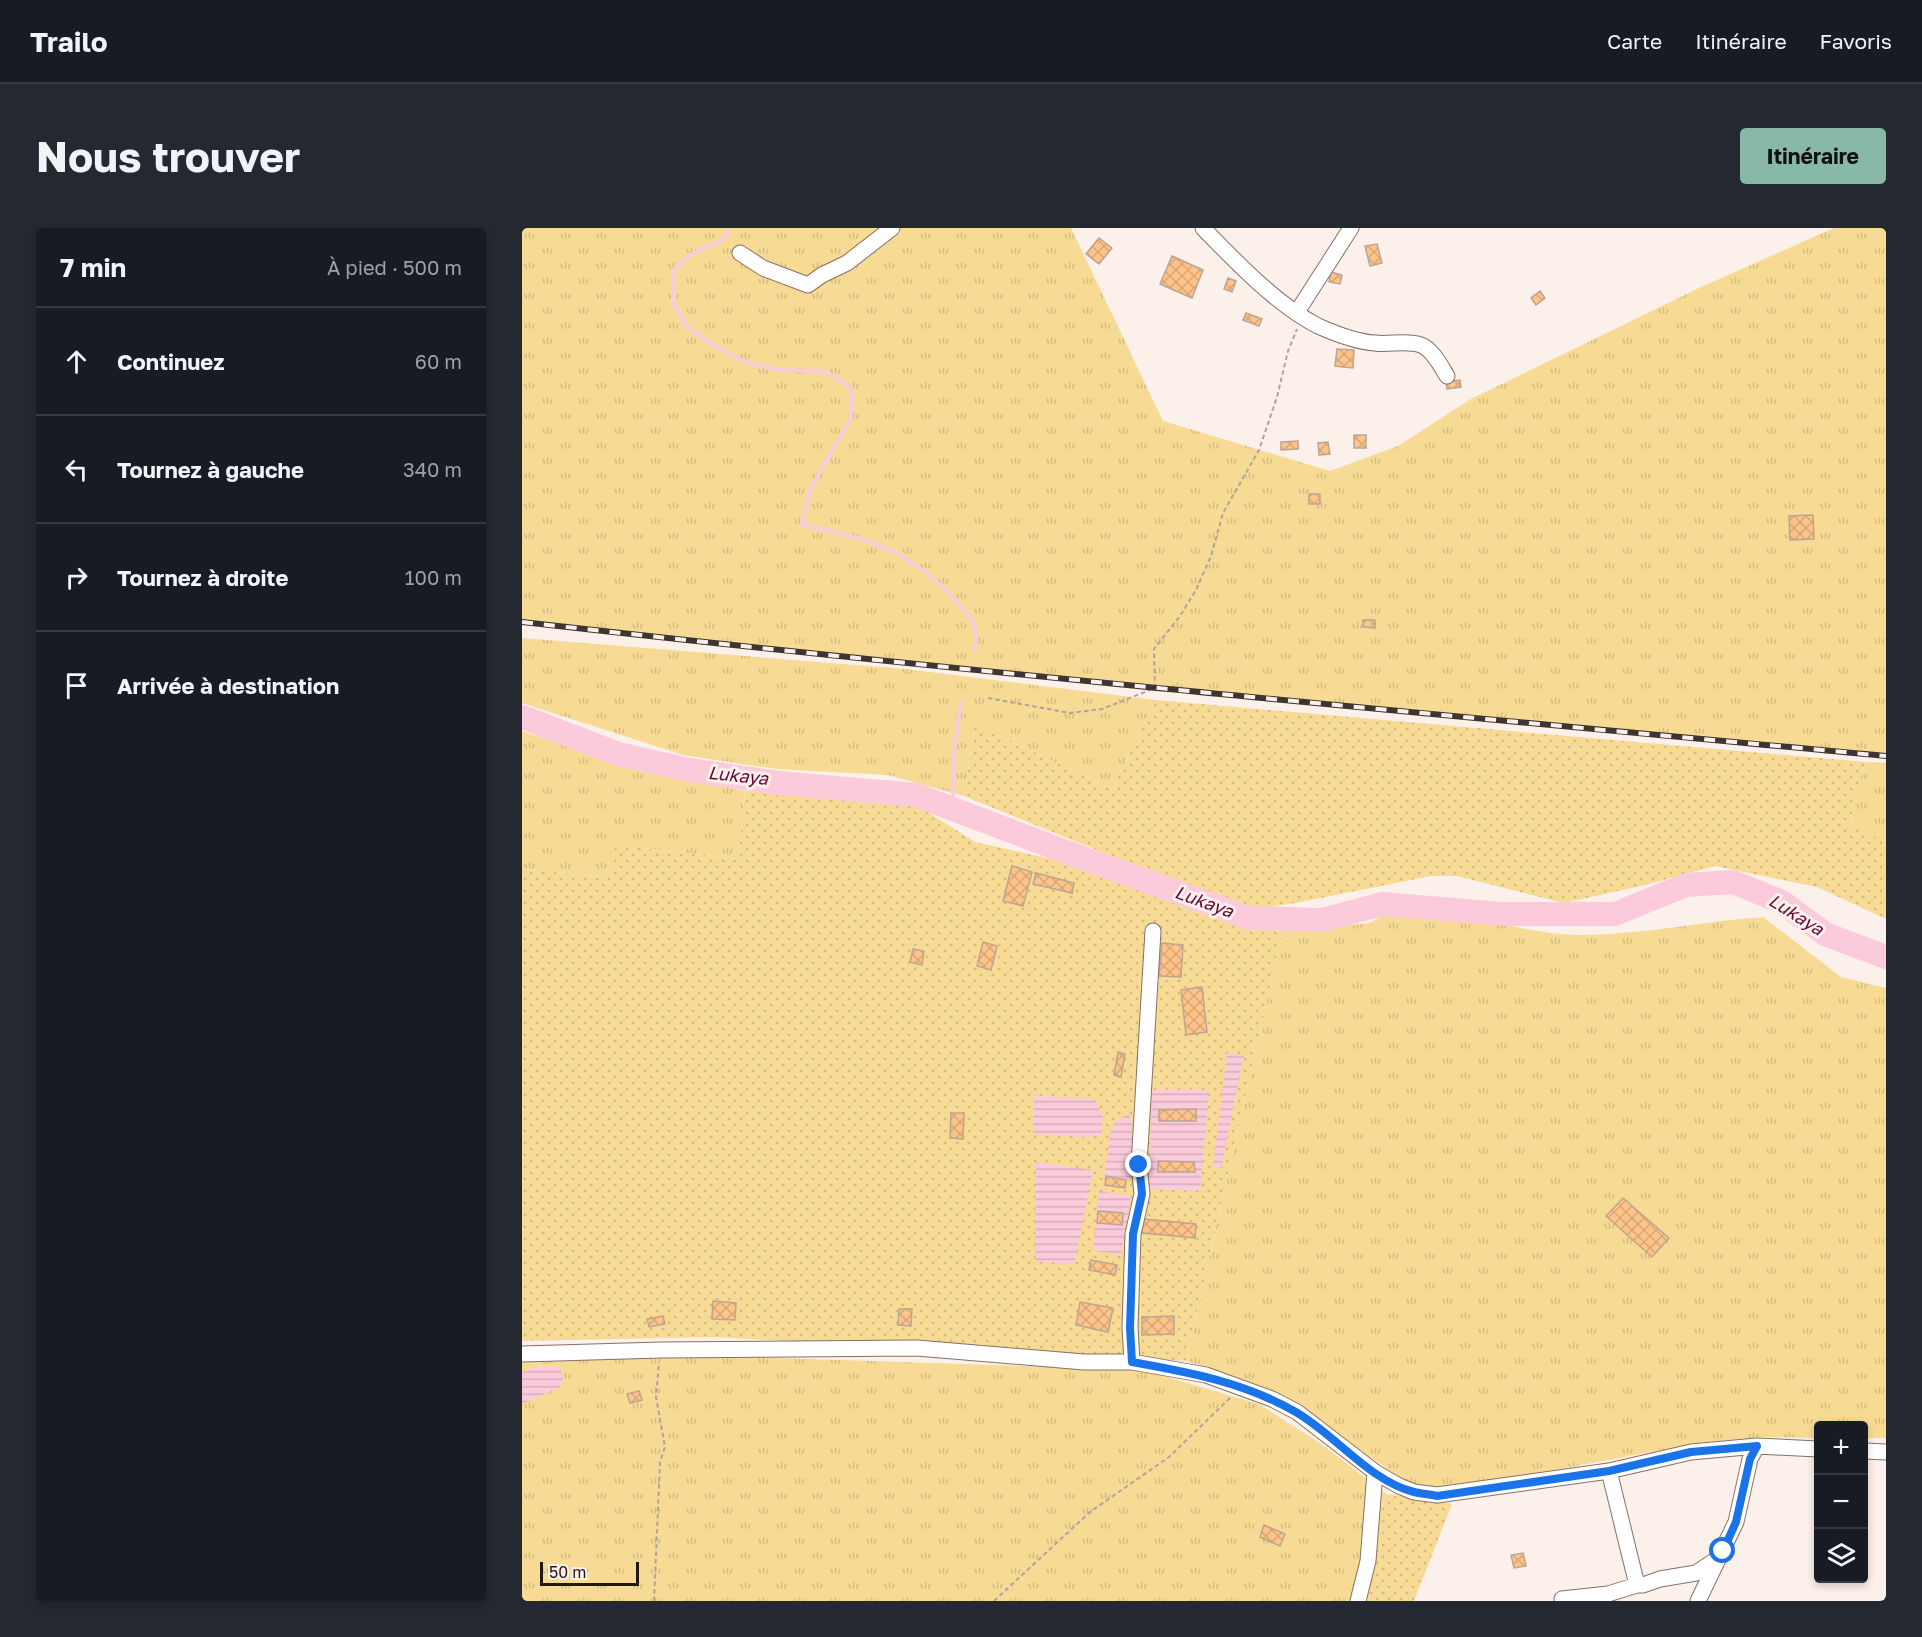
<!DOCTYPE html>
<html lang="fr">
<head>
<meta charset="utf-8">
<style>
  :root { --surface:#171b24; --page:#242831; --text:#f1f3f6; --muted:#9ea1a6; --line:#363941; --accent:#88b8a7 }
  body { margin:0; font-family:"Golos Text",sans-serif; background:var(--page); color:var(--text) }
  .controls { position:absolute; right:18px; bottom:18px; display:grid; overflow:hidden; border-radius:6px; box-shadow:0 3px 9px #0003 }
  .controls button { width:54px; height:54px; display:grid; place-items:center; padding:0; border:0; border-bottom:2px solid var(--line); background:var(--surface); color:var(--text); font:30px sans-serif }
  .scale { position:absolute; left:18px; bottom:15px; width:99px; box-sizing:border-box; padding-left:6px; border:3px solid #211713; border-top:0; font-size:16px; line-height:21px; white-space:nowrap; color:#211713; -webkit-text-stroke:4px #fcf0eb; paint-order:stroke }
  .stop { position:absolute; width:18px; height:18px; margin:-14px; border:4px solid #1a73e8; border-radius:50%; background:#fff }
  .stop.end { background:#1a73e8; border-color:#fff; box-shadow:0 2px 6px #0008 }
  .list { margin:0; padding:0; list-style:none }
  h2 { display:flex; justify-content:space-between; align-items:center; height:78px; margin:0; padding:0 24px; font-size:26px }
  h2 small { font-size:20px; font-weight:400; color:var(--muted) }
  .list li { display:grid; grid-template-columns:39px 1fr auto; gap:18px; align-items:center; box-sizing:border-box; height:108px; padding:0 24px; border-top:2px solid var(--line) }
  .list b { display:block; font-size:22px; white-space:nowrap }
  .list em { font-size:20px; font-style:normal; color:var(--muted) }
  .icon { flex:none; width:33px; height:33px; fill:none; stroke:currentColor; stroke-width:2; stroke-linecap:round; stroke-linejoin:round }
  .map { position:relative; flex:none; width:1364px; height:1373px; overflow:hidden; border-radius:6px }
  header { display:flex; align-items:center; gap:36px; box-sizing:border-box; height:84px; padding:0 30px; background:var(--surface); border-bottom:2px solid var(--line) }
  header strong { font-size:28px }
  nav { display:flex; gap:33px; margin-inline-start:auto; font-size:21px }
  .intro { display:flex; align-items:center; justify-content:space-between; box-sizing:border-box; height:144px; padding:0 36px }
  h1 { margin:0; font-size:42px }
  .button { padding:15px 27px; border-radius:6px; background:var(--accent); color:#111; font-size:21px; font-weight:700 }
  main { display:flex; gap:36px; padding:0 36px }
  aside { flex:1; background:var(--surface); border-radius:6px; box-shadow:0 3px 9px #0003 }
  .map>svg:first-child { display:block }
</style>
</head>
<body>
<header>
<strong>Trailo</strong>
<nav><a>Carte</a><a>Itinéraire</a><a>Favoris</a></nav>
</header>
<div class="intro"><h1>Nous trouver</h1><a class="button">Itinéraire</a></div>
<main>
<aside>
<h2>7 min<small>À pied · 500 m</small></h2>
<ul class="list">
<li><svg class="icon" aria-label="ahead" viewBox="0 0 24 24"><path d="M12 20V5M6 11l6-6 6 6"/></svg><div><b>Continuez</b></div><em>60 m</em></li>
<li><svg class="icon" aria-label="left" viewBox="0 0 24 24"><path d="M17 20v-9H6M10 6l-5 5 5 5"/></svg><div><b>Tournez à gauche</b></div><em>340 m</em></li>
<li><svg class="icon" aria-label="right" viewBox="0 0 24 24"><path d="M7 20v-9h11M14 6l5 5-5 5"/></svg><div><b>Tournez à droite</b></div><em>100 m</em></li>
<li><svg class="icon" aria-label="arrive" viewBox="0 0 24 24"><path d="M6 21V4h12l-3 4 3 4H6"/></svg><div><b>Arrivée à destination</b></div></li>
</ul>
</aside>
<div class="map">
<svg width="1364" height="1373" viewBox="0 0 1364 1373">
  <defs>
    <pattern id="grass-tufts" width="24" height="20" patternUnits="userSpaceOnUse" patternTransform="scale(1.5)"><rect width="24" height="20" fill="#f7db94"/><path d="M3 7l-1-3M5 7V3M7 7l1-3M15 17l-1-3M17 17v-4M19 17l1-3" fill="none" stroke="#d3bb7f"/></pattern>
    <pattern id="garden-dots" width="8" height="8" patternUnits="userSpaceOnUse" patternTransform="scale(1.5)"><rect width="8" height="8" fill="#f7db94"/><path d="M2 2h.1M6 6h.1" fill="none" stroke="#d3bb7f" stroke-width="1.8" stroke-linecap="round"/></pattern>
    <pattern id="water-rules" width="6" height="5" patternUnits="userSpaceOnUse" patternTransform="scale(1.5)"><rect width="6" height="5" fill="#fbcadb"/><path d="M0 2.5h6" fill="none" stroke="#d7adbb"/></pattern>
    <pattern id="building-cross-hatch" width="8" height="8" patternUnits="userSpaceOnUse" patternTransform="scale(1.5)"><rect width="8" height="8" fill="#fec389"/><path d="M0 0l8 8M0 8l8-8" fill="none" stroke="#d9a775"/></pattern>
  </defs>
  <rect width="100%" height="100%" fill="#fcf0eb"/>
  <!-- grass -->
  <path fill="url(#grass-tufts)" d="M0,0H549L641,193L808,243L876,218L949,171L1179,59L1312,0H1364V528C909,486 454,445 0,394Z
    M0,410L384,441L634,472L590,561L453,496L442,568L366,547L254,541L161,527L0,475Z
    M0,503C73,529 147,547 223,563L216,631L94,617L93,650L0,641Z
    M1344,534L1364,535V613L1328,600L1333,568Z
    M868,683C888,684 908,684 927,686C973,692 1017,708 1063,707C1123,706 1182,693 1241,689L1319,749L1364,760V1210H1342V1198H1296V1210L1242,1209L1183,1214L937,1260L889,1257L783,1184L722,1152L664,1133L761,701L799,700L848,695Z
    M168,1127L621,1142L737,1176L798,1215L864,1266L829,1373H0V1133Z"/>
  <!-- garden -->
  <path fill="url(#garden-dots)" d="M634,472L1344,534L1333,568L1328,599L1364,613V691L1295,659L1193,638L1123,657L1042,675L935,648H909L773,675L734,681L656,655L442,568L453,496L590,561Z
    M223,563L391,575L453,614L543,634L652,674L761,701L664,1133L189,1109L0,1113V641L92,650L93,617L216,631Z
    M864,1266L930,1276L892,1373H829Z"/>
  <!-- water -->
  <path fill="url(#water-rules)" d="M705,825L722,827L699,940L691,938Z
    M678,861L687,864L678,963L627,961L630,862Z
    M512,867L573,872L581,889L579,908L562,909L511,906Z
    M607,885L610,896L611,950L604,952L582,948L589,902L593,894Z
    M514,934L571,942L552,1037L513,1033Z
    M577,963L609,968L599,1027L571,1022Z
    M17,1138L26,1139L38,1138L41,1150L40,1158L0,1176V1144Z"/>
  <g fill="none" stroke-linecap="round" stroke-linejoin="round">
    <!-- stream -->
    <path stroke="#fbcadb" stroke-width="4" d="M206,0L202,11L166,28L152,42V76L164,98L194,119L228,136L259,142L303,143L329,160V190L288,261L280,297C344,310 386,321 431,370C448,389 459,396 452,422
      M431,581L432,525L439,475"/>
    <!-- river -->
    <path stroke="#fbcadb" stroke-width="24" d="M0,489L96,526L167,542L257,555L394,567L552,627L727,690L800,692L860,676L980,686H1093L1164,657L1211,654L1260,674L1303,706L1364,729"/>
  </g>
  <!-- building -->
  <path fill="url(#building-cross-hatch)" stroke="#bba693" stroke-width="1.5" d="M577,10L590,20L577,36L564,26Z
    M855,16L860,35L848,38L843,18Z
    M650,28L681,42L670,70L638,56Z
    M809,44L820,47L818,56L807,54Z
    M706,50L714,53L710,64L702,61Z
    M1018,63L1023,70L1014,77L1009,70Z
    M724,85L740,91L737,98L721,92Z
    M815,121L832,122L831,140L813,138Z
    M938,152L939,159L925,161L924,154Z
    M832,207H844V220H832Z
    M776,213V221L759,222V214Z
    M806,214L808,226L797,227L796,215Z
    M787,266H798V276H787Z
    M1291,287L1292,311L1268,312L1267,288Z
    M841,392H853V400L841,399Z
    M490,638L510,644L501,678L481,673Z
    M514,645L552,655L550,665L511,656Z
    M461,714L475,718L469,742L455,738Z
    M640,715L661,717L659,749L637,748Z
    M391,721L402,723L400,737L388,734Z
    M680,759L685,804L664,807L659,762Z
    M596,824L603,826L599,849L592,847Z
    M674,881V893H637V882Z
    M429,885H442L441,911L428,910Z
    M636,933L672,934L673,944H636Z
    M584,948L604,952L603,960L583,957Z
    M1101,970L1147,1010L1130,1029L1084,988Z
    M576,983L601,985L600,997L575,995Z
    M621,991L674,996L673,1010L620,1005Z
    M569,1032L595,1037L593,1047L567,1042Z
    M191,1073L214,1075L213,1092L190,1091Z
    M558,1074L591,1080L586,1104L554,1097Z
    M377,1081H390L389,1098L376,1097Z
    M141,1088L143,1096L127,1099L125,1091Z
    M652,1088V1106L620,1107V1089Z
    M117,1163L120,1172L108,1175L105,1166Z
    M742,1297L763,1306L758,1318L738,1309Z
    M1001,1325L1004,1338L992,1340L989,1327Z"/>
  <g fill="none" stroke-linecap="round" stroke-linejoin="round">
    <defs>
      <path id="minor" d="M681,0C713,33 755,77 796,98C814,106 834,114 853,115C867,117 885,112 899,117C910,121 919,138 925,148
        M218,25L241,40L286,57L300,47L325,35L370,0
        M775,84L829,0
        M0,1126L139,1122L395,1120L562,1134H610L684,1147L750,1171L775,1184L853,1244L877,1258L892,1264L915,1267L1087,1243L1169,1224L1235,1218L1296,1221
        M610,1134L608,1099L611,1006L620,966L617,937L631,703
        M1342,1223L1364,1224
        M1087,1243L1115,1357H1121L1138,1351L1174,1345L1198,1329
        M836,1373L846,1333L853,1244
        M1041,1373L1040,1371L1086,1366L1115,1357
        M1176,1373L1214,1294L1228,1231L1235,1218"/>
    </defs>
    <!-- minor casing -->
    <use href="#minor" stroke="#896f65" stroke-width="17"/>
    <!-- path -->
    <path stroke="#afa39f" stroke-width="2" stroke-dasharray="4.5 3" stroke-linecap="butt" d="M466,470L548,485L580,481L633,460L632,421L658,388L674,362L689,328L701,285L737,222L755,169L766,123L775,101
      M132,1373L138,1234L143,1219L134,1169L137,1135
      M472,1373L568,1284L647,1229L708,1170"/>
    <!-- minor -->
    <use href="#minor" stroke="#fff" stroke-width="15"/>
    <defs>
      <path id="rail" d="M0,394C454,445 909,486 1364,528"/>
    </defs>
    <!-- rail casing -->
    <use href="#rail" stroke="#3e3430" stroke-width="6"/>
    <!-- rail -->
    <use href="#rail" stroke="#fcf0eb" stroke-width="4" stroke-dasharray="11" stroke-linecap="butt"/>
  </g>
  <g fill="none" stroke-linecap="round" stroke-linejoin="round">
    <!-- route -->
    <path stroke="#1a73e8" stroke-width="8" d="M617,937L620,966L611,1006L608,1100L610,1134C666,1144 721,1154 772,1183C812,1205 847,1253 892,1264C900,1266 908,1266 915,1268L1087,1243L1169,1224L1235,1218L1228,1231L1214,1294L1201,1323"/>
  </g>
  <g text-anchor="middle" stroke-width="6" stroke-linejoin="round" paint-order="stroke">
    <!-- water labels -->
    <g font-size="18" font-style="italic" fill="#65083a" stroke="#fcf0eb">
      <text transform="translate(216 548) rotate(6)" y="6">Lukaya</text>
      <text transform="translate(682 674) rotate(20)" y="6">Lukaya</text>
      <text transform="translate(1274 687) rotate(32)" y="6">Lukaya</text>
    </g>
  </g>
</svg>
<div class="controls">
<button>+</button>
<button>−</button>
<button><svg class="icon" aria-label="layers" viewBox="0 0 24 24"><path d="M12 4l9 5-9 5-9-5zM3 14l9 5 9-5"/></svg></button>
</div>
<div class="scale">50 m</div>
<div class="stop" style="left:1201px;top:1323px"></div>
<div class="stop end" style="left:617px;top:937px"></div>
</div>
</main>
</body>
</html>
